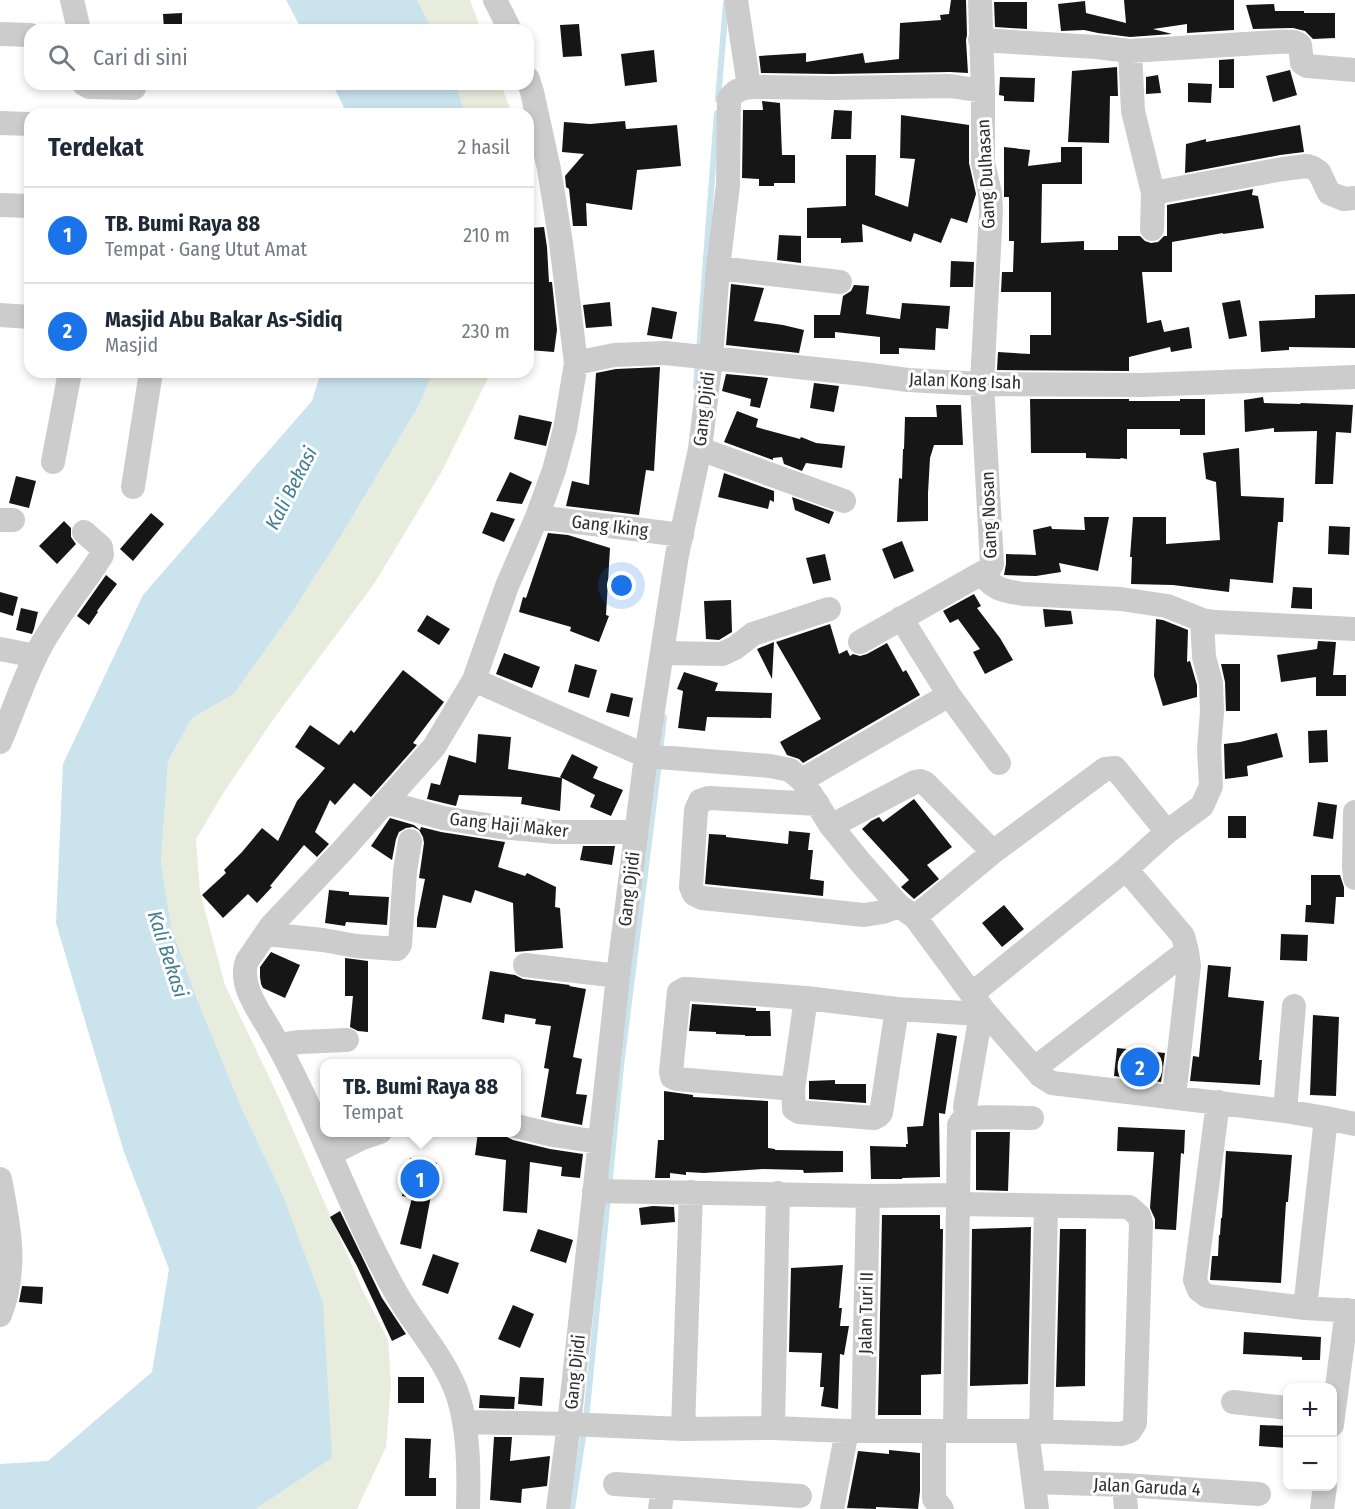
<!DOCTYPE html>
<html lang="id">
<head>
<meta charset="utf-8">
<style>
  :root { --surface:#fff; --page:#f2f2f3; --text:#1f2937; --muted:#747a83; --line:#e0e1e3; --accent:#1a73e8 }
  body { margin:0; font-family:"Fira Sans Condensed",sans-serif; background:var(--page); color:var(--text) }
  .controls { position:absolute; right:18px; bottom:18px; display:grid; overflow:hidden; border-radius:12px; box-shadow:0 3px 9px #0003 }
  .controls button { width:54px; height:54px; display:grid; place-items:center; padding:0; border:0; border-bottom:2px solid var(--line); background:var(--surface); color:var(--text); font:30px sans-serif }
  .you { position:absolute; left:622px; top:586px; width:21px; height:21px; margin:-15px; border:4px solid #fff; border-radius:50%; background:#1a73e8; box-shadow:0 0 0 9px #1a73e833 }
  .badge { display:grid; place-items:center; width:39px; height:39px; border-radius:50%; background:var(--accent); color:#fff; font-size:20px; font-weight:700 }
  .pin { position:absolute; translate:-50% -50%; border:3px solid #fff; box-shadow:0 2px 6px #0006 }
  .popup { position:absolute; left:320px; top:1059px; width:201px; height:78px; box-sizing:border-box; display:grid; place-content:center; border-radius:12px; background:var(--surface); filter:drop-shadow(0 2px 4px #0005); font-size:20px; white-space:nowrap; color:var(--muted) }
  .popup b { font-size:22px; color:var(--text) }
  .popup::after { content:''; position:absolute; left:50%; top:100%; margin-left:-12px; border:12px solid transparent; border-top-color:var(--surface) }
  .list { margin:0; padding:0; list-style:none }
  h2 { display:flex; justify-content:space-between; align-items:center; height:78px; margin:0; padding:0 24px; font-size:26px }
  h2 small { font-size:20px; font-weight:400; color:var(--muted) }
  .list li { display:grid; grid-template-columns:39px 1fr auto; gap:18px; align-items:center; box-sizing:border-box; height:96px; padding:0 24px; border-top:2px solid var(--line) }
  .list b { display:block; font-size:22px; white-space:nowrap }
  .list p { margin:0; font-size:20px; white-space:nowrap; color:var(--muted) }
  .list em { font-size:20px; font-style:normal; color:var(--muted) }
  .icon { flex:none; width:33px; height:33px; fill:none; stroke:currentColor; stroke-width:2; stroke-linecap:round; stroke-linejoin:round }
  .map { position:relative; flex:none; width:1355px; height:1509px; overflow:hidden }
  .search { position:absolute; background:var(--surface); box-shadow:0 3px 9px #0003; left:24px; top:24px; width:510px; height:66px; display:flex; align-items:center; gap:15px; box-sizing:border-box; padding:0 21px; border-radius:18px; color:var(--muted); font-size:22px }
  .panel { position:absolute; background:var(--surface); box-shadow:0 3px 9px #0003; left:24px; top:108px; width:510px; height:270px; border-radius:18px }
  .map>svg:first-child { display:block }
</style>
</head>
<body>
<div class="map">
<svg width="1355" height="1509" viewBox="0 0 1355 1509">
  <rect width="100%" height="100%" fill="#fff"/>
  <!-- green -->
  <path fill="#e7ecdd" d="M417,0H470L481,30H433Z
    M456,84H501L512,114H465Z
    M433,372H490L488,378L442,471L374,584L272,721L224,792L196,839L200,892L225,985L279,1098L363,1291L388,1340L391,1384L386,1447L357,1509H256L332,1458L281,1191L242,1109L197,999L171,926L161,863L168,761L192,718L234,694L291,614L344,531L419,405Z"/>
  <!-- water -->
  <path fill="#cae3ec" d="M286,0H417L433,30H302Z
    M332,84H456L465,114H345L343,105Z
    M321,372H433L419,405L344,531L291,614L234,694L192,718L168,761L161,863L171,926L197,999L242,1109L281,1191L323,1303L332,1458L256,1509H0V1464L48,1461L152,1372L169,1269L124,1152L56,923L63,764L143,595L312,401Z"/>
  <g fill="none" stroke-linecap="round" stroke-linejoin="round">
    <!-- stream -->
    <path stroke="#cae3ec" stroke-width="6" d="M718,100L726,3
      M699,351L717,113
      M696,387L698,362
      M660,752L664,717
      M609,1187L621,1066L659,762
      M586,1419L608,1197
      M572,1509L584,1430"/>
  </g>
  <!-- building -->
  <path fill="#161616" d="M951,0H966L967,35L966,40L968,73L950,72L832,74L761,73L759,56L806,53V62L863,53L865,63L899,59L900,23L941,20L940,15L949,14Z
    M1124,0H1234V30L1187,33V24L1153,29L1172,34L1130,37L1098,33L1084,30L1061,31L1058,4L1085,1L1086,13L1126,23Z
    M994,2H1027V29L995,27Z
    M1274,4L1275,11H1304V13H1335V38L1313,39L1305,31L1293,28L1253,29L1246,5Z
    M182,13V30H164L163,14Z
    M579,24L582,56L563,57L560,25Z
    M654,50L657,82L625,86L621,54Z
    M1234,59V88H1219V60Z
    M1117,67L1118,96H1110L1109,143L1068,142L1072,71Z
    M1290,70L1297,95L1273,102L1266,76Z
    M1158,75L1161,93L1146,94V77Z
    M1000,77L1035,78L1034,102L1004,101V96L999,95Z
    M1188,83L1212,84L1211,103L1188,102Z
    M762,101L780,103L782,155H795V183H774V186H759V179L742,178L743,110H763Z
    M834,110L852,111L851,139H831Z
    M901,115L969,125V163L976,194L967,223L951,218L941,243L914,233L911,242L862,224L863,242L841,243V238H807V208L846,206V155H876L875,195L908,207L915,159L900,158Z
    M625,121L626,129L677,125L681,166L637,170L632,210L586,203L587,226H573L569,189L566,187L565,176L584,154L562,152L564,122L590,124Z
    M1300,125L1304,152L1280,155L1185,173L1186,144L1206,139V142Z
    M1004,147L1030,150L1028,166L1061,162V147H1082V184H1042L1041,243L1084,241V250H1118V236H1140L1145,241L1151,243L1158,242L1164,236H1167V205L1253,189L1252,195L1258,196L1264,228L1223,234V233L1172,242V272H1142L1147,323L1161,320L1164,332L1189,327L1192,348L1171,352L1170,347L1129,357V371L997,370L998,352L1030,354V335H1051V292H1001L1002,272H1013L1014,241H1009V197H1004Z
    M544,227L547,247L549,282H552L557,330L554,352L528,350V282H531L529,248H528V228Z
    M779,235L801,236V263L777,260Z
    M951,261L974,262L973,287H950Z
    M731,284L764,288L754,321L783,325L804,330L799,353L726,345Z
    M854,285L869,286L866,314L900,319L902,303L950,306L948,329L936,328L935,350L899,348V354H880V337L835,332V338H814V315H840L843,296L851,291Z
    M1355,294V348L1289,347V350L1261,352L1259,321L1315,318V295Z
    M1240,300L1247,336L1229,339L1222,303Z
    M610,302L612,326L586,328L583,305Z
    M652,307L677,312L672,339L647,335Z
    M660,367L654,471L646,470L639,515L566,506L572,481L589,485L596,373L616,369Z
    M726,374L768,378L760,408L750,406L751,399L722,391Z
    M814,383L839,386L834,412L810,408Z
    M1263,397L1264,403L1301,404L1300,403L1353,405L1351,433L1336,432L1333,484H1315L1317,431L1274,432V428L1245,432L1244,400Z
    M1030,399H1129V401H1180V399H1205V435H1180V429H1127V459L1121,458L1120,459L1086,458V453H1031Z
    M936,405H961L963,445H934L930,458L928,493V521L897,522L899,478L902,479L903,449H904L905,417H937Z
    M737,411L758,419L756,427L800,439L801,437L816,443L845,446L842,468L806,463L802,471L784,464L782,457L773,458V460L724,442Z
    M519,415L552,422L546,446L514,439Z
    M1239,448L1241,496L1284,498L1283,522H1278L1273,583L1230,579L1229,592L1173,585L1131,584L1132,557H1130L1133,517H1166V544L1220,540L1216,482L1206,479L1203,453Z
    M510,472L532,482L522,504L496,501Z
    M724,473L774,491V502L770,500L768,509L718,497Z
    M16,476L36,481L29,508L9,503Z
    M792,497L834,512L829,524L795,510Z
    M491,512L515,519L504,542L482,533Z
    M151,513L164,524L133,561L120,549Z
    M1084,517H1109L1098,571L1059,563L1061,572L1036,576L1004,575L1006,564V554L1036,555L1033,530L1051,526L1052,529L1085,530Z
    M64,521L71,528V537L76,544L57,564L39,546Z
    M1329,526L1350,527L1349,555L1328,554Z
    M548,533L568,535L610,548L606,615L609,616L599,642L570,631L571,627L519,612L523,597L526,598Z
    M902,541L914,571L894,579L882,549Z
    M825,554L831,580L813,584L806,558Z
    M106,575L117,584L97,611L98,612L89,625L77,616Z
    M1293,587L1312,588V609L1291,608Z
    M0,592L18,597L13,616L0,612Z
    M974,594L981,606L977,608L1000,638L1013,660L985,674L973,652L980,649L958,619L950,623L943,611Z
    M731,600L732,632L719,640L706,639L704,601Z
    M21,608L38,612L34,629L32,634L16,630Z
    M1043,609L1071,611L1073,624L1045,627Z
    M427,615L450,629L439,645L417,631Z
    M1156,619L1163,620L1188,630L1187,662L1190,661L1197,685V697L1163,706L1154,676Z
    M830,624L839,654L847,650L850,656L853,654L860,656L867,654L887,643L903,672L906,670L920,695L803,763L799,759L787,755L780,742L821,719L776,642Z
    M1318,641L1336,642L1333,675H1346V696H1316V677L1281,682L1277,655L1317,649Z
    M774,642L772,679L757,649Z
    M504,653L540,667L532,688L496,674Z
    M575,664L597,670L589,698L568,692Z
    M1221,664H1240V711H1226L1225,682Z
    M403,670L444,702L413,743L417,745L371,797L354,783L335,805L330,800L315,832L329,844L317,857L304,845L270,886L272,887L257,903L248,894L223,918L202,895L226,873L224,870L242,852L262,828L278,841L297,801L325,768L295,747L310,725L339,745L351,730L354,733Z
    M684,672L718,683L715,691L772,693L771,718L707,717L705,731L678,728L683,691L677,689Z
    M611,693L633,698L629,717L606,712Z
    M1327,730L1328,762L1309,763L1308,731Z
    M1277,733L1283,757L1247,766L1248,776L1225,779L1224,744L1240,742Z
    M478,734L511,737L508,769L562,778L560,811L521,804L522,797L459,795L456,806L427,799L431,783L440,785L449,755L476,763Z
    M572,754L598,767L593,778L623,790L611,816L590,807L595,795L560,777Z
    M914,799L952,847L927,865L939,879L914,899L901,887L909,880L862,829L871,821L879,817L883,822Z
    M1318,802L1337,805L1333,839L1313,836Z
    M1228,816H1246V838H1228Z
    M390,818L414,825L420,830L421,827L441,832L505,842L498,867L525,876L527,873L556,887L555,907L560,908L563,948L515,952L513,903L475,890L471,903L443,895L436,928L417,927V919L425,879L419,878L424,843L423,837L419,830L413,827L406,828L399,832L396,839L392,860L371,846Z
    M789,831L810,833L808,850H813L810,879L824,881L823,896L705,884L709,834L726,835V837L788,844Z
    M583,846H615L612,865L580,860Z
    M1311,875H1340L1344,887V897H1336L1334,924L1305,922L1306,905H1311Z
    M329,890L349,892V895L389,897L387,925L346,922L345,926L325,923Z
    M1004,905L1024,929L1002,947L982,923Z
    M1281,934L1308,935L1307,961L1280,960Z
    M271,952L300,965L285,998L263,988L261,984L260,977V967Z
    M345,958L368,961V1032L358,1031L350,1027L353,996H345Z
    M1208,965L1231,967L1228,997L1264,1001L1259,1060H1262L1260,1085L1190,1081L1193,1056L1199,1057Z
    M490,971L515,975L523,979L570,985L569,986L586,989L573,1057L582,1059L576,1094L587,1095L582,1125L541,1117L549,1069L544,1068L551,1026L535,1024L536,1019L505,1014L504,1023L482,1019Z
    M692,1004L756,1008V1011H770L771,1036H745V1035L716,1034V1032L689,1031Z
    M1313,1015L1339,1017L1336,1096L1310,1095Z
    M937,1033L957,1036L945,1114L939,1113L940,1177L902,1178V1179H871L870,1146L906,1147V1144H908L907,1127L923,1126Z
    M1117,1048L1165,1053L1161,1082L1114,1076Z
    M835,1080V1084H866V1103L809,1099V1081Z
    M664,1091L693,1095V1097L768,1101V1148L775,1149V1150L843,1151V1172L804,1173L803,1170L763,1169L704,1173L686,1172V1175L670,1173V1178H655L658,1140H664Z
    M1118,1127L1185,1130L1184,1154L1181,1153L1176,1230L1155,1229V1219L1150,1208L1154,1152L1117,1151Z
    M478,1132H504L507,1137L513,1140L550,1149L583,1154L580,1178L561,1176L562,1167L530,1162L527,1213L503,1211L506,1160L475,1155Z
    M976,1132H1010L1008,1191L976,1190Z
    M1226,1151L1292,1155L1288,1202H1286L1281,1283L1210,1280L1212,1256H1218L1219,1235H1220L1221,1218H1222Z
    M410,1158L437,1163L421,1249L400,1244L412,1198L402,1196Z
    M653,1206L674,1207L675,1222L641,1225L639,1208Z
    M340,1211L382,1298L406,1334L392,1341L357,1266L330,1217Z
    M882,1215H940V1229H943L941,1374L921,1375V1415H878Z
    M1031,1227L1028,1384L970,1386L972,1229Z
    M538,1229L573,1240L566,1263L530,1251Z
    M1060,1229H1086L1085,1386L1056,1387Z
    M433,1254L459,1263L448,1294L422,1285Z
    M843,1265L839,1308H842L840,1326H849L844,1355L840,1354L838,1409L821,1406L824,1387H820L822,1353L789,1352L791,1268Z
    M22,1286L43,1287L42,1304L19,1302Z
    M513,1305L534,1314L520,1348L498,1339Z
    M1244,1332L1321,1337L1320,1360H1302V1357L1243,1354Z
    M398,1377H424V1403H398Z
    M520,1377L544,1378L542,1406L518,1404Z
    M480,1395L515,1397L514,1409L479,1408Z
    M1260,1425L1287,1426V1448L1259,1446Z
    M494,1437H512L510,1461L550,1456L547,1486L522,1489L521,1503L490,1500Z
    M405,1438L431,1439L429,1478H436V1496H405Z
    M889,1450L920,1453V1491L918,1509L876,1507V1509L847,1508L858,1451L889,1454Z"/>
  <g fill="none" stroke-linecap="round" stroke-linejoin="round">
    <!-- minor -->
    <path stroke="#ccc" stroke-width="24" d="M72,0L79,30
      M495,0L510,30
      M736,0L749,87
      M0,34L30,35
      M980,40L1096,47L1130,51L1277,42C1284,42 1294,40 1300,45L1302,63L1307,66L1355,70
      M1130,51L1133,111L1153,193
      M84,84L89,87L134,88
      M0,123L30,124
      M0,205L30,206
      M1152,229L1153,193L1283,169L1307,166L1313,168L1319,172L1329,193L1344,199L1355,198
      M718,268L840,282
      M0,315L30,317
      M576,363L614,355L665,353L863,374L908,380L982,384L1142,385L1355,377
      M700,449L844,501
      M53,462L70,372
      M133,487L151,372
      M537,517L682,535
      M0,520H13
      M981,574C996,590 1001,590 1023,594L1121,599L1167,606L1202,620L1215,622L1355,629
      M901,618L949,695L999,763
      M860,642L989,569L992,564L982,384L991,210L990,193L983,163V91L980,0
      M0,649L36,656
      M662,653L722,654L735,648L753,634L829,609
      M474,680L646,756L770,766L790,770L802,780L831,826L861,863L899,906L915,917L985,1012L1041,1076L1052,1083L1285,1111L1326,1118L1305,1308
      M0,742C14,710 25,674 42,644C60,612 83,585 102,555L101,547L84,532
      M802,780L949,695
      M385,802L443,818L500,827L555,832H636
      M818,804L709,798L700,801L696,810L691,887L694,894L702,898L864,915L883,912L899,906
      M1355,812L1354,866L1355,878
      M831,826L915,782L920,781L925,783L993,852
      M1167,832L1202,806L1211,786L1209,749L1212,712L1211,683L1204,657L1202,620
      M1126,869L1183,936L1187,951L1189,966L1174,1097
      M915,917L993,852L1105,769L1115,768L1167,832L1126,869L973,993
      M266,934L323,940L356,946L397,949L400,945L405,871L410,841
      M525,965L618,976
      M806,998L793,1089L794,1109L799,1112L874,1118L878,1116L881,1113L897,1009
      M279,1045L300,1042L347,1040
      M1035,1068L1187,951
      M793,1089L677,1079L672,1077L671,1072L679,992L684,989H688L806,998L897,1009L981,1014L985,1012
      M1218,1102L1195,1280L1199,1290L1207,1296L1305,1308L1355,1311
      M965,1107L981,1014
      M1285,1111L1294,1006
      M1326,1118L1355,1124
      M516,1126L553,1135L599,1142
      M330,1154L360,1139L380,1132
      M0,1179C9,1225 18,1269 0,1315
      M594,1191L868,1196L958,1195
      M1233,1402L1288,1408
      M464,1422L569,1424L683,1429L773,1428L847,1431H1027L1121,1434L1130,1431L1135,1423L1141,1223L1139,1216L1129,1207L958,1204
      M1332,1425L1347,1310
      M773,1428L778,1193
      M683,1429L691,1192
      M863,1430L868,1196
      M955,1430L959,1125C960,1124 960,1122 962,1121C971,1115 1018,1118 1032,1118
      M934,1431V1499L942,1509
      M1027,1431L1037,1509
      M1041,1432L1046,1206
      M1034,1482L1124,1485L1259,1494
      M615,1484L800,1496
      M1124,1485L1126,1509
      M468,1509C469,1473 469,1430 458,1396C445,1357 414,1326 395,1291C348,1207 318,1115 271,1032C260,1012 238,985 247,961L271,926L342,851L434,747L474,680L507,586L537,517L554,470L565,429L576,363L561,243L549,169L532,92L528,79
      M558,1509L569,1424L618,976L646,756L677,555L700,449L711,358L718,268L728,185L729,99C736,88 746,87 758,87L832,88L950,86L983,91
      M660,1509L663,1488
      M832,1509L847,1431
      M1322,1509L1325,1486"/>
  </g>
  <g text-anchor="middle" stroke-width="6" stroke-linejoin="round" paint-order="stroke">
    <!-- street labels -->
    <g font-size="18" fill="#2f2f2f" stroke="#fff">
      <text transform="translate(986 174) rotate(-93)" y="6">Gang Dulhasan</text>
      <text transform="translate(965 381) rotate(2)" y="6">Jalan Kong Isah</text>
      <text transform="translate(704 409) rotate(-83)" y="6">Gang Djidi</text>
      <text transform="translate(989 515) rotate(-92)" y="6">Gang Nosan</text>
      <text transform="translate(610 526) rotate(7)" y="6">Gang Iking</text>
      <text transform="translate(509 825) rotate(6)" y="6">Gang Haji Maker</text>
      <text transform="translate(629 889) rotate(-83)" y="6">Gang Djidi</text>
      <text transform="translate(866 1313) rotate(-89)" y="6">Jalan Turi II</text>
      <text transform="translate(575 1372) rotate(-84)" y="6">Gang Djidi</text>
      <text transform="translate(1147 1487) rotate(3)" y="6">Jalan Garuda 4</text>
    </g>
    <!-- water labels -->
    <g font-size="20" font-style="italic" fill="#3e7c91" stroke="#fff">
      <text transform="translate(291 488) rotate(-63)" y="7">Kali Bekasi</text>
      <text transform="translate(168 954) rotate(72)" y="7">Kali Bekasi</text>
    </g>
  </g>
</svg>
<div class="controls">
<button>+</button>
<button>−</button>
</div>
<div class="you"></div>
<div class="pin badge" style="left:420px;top:1179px">1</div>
<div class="popup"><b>TB. Bumi Raya 88</b>Tempat</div>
<div class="pin badge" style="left:1140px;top:1067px">2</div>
<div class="search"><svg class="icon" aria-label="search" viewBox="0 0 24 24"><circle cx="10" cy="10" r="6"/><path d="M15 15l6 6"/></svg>Cari di sini</div>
<section class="panel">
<h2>Terdekat<small>2 hasil</small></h2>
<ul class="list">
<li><span class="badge">1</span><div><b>TB. Bumi Raya 88</b><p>Tempat · Gang Utut Amat</p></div><em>210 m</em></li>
<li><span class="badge">2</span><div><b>Masjid Abu Bakar As-Sidiq</b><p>Masjid</p></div><em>230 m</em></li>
</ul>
</section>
</div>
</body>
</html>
